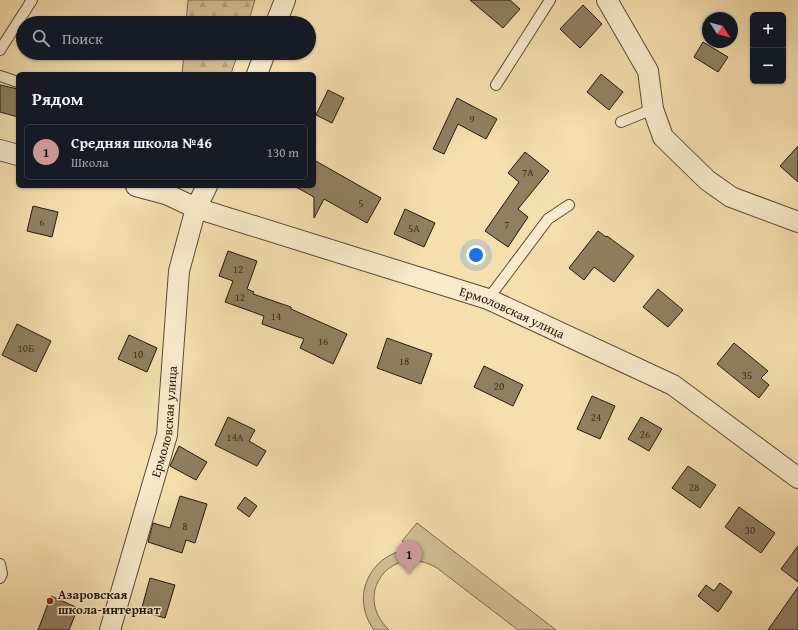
<!DOCTYPE html>
<html lang="ru">
<head>
<meta charset="utf-8">
<style>
  :root { --surface:#171b24; --page:#20242c; --text:#f1f3f6; --muted:#9ea1a6; --line:#363941; --accent:#c59692 }
  body { margin:0; font-family:"Gentium Book Plus",serif; background:var(--page); color:var(--text) }
  .controls { position:absolute; right:12px; top:12px; display:grid; overflow:hidden; border-radius:6px; box-shadow:0 1px 3px #0004 }
  .controls button { width:36px; height:36px; display:grid; place-items:center; padding:0; border:0; border-bottom:1px solid var(--line); background:var(--surface); color:var(--text); font:20px sans-serif }
  .compass { position:absolute; left:702px; top:12px; width:36px; height:36px; border-radius:50%; background:var(--surface); box-shadow:0 1px 3px #0004; rotate:126deg }
  .you { position:absolute; left:476px; top:255px; width:14px; height:14px; margin:-10px; border:3px solid #fff; border-radius:50%; background:#1a73e8; box-shadow:0 0 0 6px #1a73e833 }
  .badge { display:grid; place-items:center; width:26px; height:26px; border-radius:50%; background:var(--accent); color:#111; font-size:13px; font-weight:700 }
  .pin { position:absolute; translate:-50% -33px; filter:drop-shadow(0 1px 2px #0008) }
  .pin::after { content:''; position:absolute; top:21px; width:14px; height:12px; background:inherit; clip-path:polygon(0 0,100% 0,50% 100%) }
  .list { margin:0; padding:0; list-style:none }
  h2 { display:flex; justify-content:space-between; align-items:center; height:52px; margin:0; padding:0 16px; font-size:17px }
  h2 small { font-size:13px; font-weight:400; color:var(--muted) }
  .list li { display:grid; grid-template-columns:26px 1fr auto; gap:12px; align-items:center; box-sizing:border-box; height:56px; margin:0 8px 8px; padding:0 8px; border:1px solid var(--line); border-radius:6px }
  .list b { display:block; font-size:15px; white-space:nowrap }
  .list p { margin:0; font-size:13px; white-space:nowrap; color:var(--muted) }
  .list em { font-size:13px; font-style:normal; color:var(--muted) }
  .icon { flex:none; width:22px; height:22px; fill:none; stroke:currentColor; stroke-width:2; stroke-linecap:round; stroke-linejoin:round }
  .map { position:relative; flex:none; width:798px; height:630px; overflow:hidden }
  .search { position:absolute; background:var(--surface); box-shadow:0 1px 3px #0004; left:16px; top:16px; width:300px; height:44px; display:flex; align-items:center; gap:10px; box-sizing:border-box; padding:0 14px; border-radius:22px; color:var(--muted); font-size:15px }
  .panel { position:absolute; background:var(--surface); box-shadow:0 1px 3px #0004; left:16px; top:72px; width:300px; height:116px; border-radius:6px }
  .map>svg:first-child { display:block }
</style>
</head>
<body>
<div class="map">
<svg width="798" height="630" viewBox="0 0 798 630">
  <defs>
    <pattern id="forest-firs" width="22" height="20" patternUnits="userSpaceOnUse"><rect width="22" height="20" fill="#d1bd93"/><path d="M5 1l3.5 6h-7zM16 11l3.5 6h-7z" fill="#b3a27e"/></pattern>
  </defs>
  <rect width="100%" height="100%" fill="#f5dfaf"/>
  <filter id="stains"><feTurbulence type="fractalNoise" baseFrequency=".005" numOctaves="4"/><feColorMatrix values="0 0 0 0 .2 0 0 0 0 .09 0 0 0 0 .02 0 0 0 .5 -.17"/></filter>
  <radialGradient id="worn" r=".72"><stop offset=".6" stop-color="#630" stop-opacity="0"/><stop offset="1" stop-color="#630" stop-opacity=".3"/></radialGradient>
  <!-- forest -->
  <path fill="url(#forest-firs)" stroke="#7a6b50" d="M188,0H255L248,23H186Z
    M184,53H238L231,74H182Z"/>
  <!-- pitch -->
  <path fill="#d1bd93" stroke="#7a6b50" d="M417,523L556,630H518L437,568C392,541 351,594 389,630H374C349,596 371,552 412,549L402,541Z"/>
  <!-- building -->
  <path fill="#908061" stroke="#22190d" d="M470,0H510L520,9L503,28Z
    M583,5L602,24L580,48L560,29Z
    M703,42L728,57L718,72L694,57Z
    M601,74L623,92L609,110L587,92Z
    M0,85L18,89V117L0,112Z
    M328,90L344,98L332,123L316,115Z
    M457,98L497,119L486,139L458,124L444,154L433,149Z
    M798,146V182L780,166Z
    M525,152L549,171L518,209L528,217L508,247L485,231L519,182L508,173Z
    M314,160L381,198L367,223L324,199L314,218V197L294,186H314Z
    M33,206L58,212L52,237L27,231Z
    M405,209L435,223L424,247L394,234Z
    M598,231L606,237L607,236L634,256L614,282L594,267L584,280L569,268Z
    M228,251L257,261L247,289L254,292L253,294L291,307V309L347,334L333,364L300,348L304,339L262,324L264,316L225,302L233,281L219,276Z
    M658,289L683,310L668,327L643,307Z
    M17,324L51,341L36,372L2,355Z
    M129,335L157,348L147,372L118,359Z
    M387,338L432,354L421,384L377,368Z
    M734,343L768,371L761,378L769,385L759,398L717,364Z
    M484,366L523,385L513,406L474,387Z
    M592,396L615,406L600,439L577,429Z
    M228,417L255,430L249,441L266,451L257,466L215,445Z
    M641,417L662,429L649,451L628,439Z
    M179,446L207,462L196,480L170,466Z
    M688,466L716,485L700,508L672,488Z
    M180,496L207,504L195,543L186,540L182,553L148,542L153,523L170,528Z
    M245,497L257,506L249,517L237,508Z
    M739,507L775,533L761,553L725,527Z
    M798,546V582L781,569Z
    M150,578L175,585L165,618L141,611Z
    M720,583L732,592L718,612L698,596L706,585L714,591Z
    M798,587V630H768Z
    M51,596L78,608L69,630H38Z"/>
  <g fill="none" stroke-linecap="round" stroke-linejoin="round">
    <defs>
      <path id="lane" d="M0,50L32,0
        M0,76L18,82
        M496,85L550,0
        M621,122L653,109
        M488,299L548,219L569,205
        M0,564L2,574L0,578"/>
      <g id="street">
        <path d="M607,0L648,71L653,109L663,137L707,180L731,197L798,222"/>
        <path d="M276,23L285,0"/>
        <path d="M257,74L265,53"/>
        <path d="M0,150L18,155"/>
        <path d="M136,186L166,194L196,208L207,186"/>
        <path id="s1" d="M110,630L167,435L179,271L196,208L488,299L673,385L798,478"/>
      </g>
    </defs>
    <!-- lane casing -->
    <use href="#lane" stroke="#574a36" stroke-width="12"/>
    <!-- street casing -->
    <use href="#street" stroke="#574a36" stroke-width="22"/>
    <!-- lane -->
    <use href="#lane" stroke="#f8eacb" stroke-width="10"/>
    <!-- street -->
    <use href="#street" stroke="#f8eacb" stroke-width="20"/>
  </g>
  <!-- markers -->
  <circle fill="#8f2418" stroke="#f8eacb" stroke-width="1.5" cx="50" cy="601" r="4"/>
  <g text-anchor="middle" stroke-width="3" stroke-linejoin="round" paint-order="stroke">
    <!-- number labels -->
    <g font-size="11" fill="#3e3322">
      <text x="472" y="123">9</text>
      <text x="528" y="176">7А</text>
      <text x="361" y="207">5</text>
      <text x="42" y="226">6</text>
      <text x="507" y="228">7</text>
      <text x="414" y="232">5А</text>
      <text x="238" y="273">12</text>
      <text x="240" y="301">12</text>
      <text x="276" y="320">14</text>
      <text x="323" y="345">16</text>
      <text x="26" y="352">10Б</text>
      <text x="138" y="358">10</text>
      <text x="404" y="365">18</text>
      <text x="747" y="379">35</text>
      <text x="499" y="390">20</text>
      <text x="596" y="421">24</text>
      <text x="645" y="438">26</text>
      <text x="235" y="441">14А</text>
      <text x="694" y="491">28</text>
      <text x="185" y="530">8</text>
      <text x="750" y="534">30</text>
    </g>
    <!-- street labels -->
    <g font-size="13" fill="#22190d" stroke="#f8eacb">
      <text dy="5" stroke="none"><textPath href="#s1" startOffset="766">Ермоловская улица</textPath></text>
      <text dy="5" stroke="none"><textPath href="#s1" startOffset="216">Ермоловская улица</textPath></text>
    </g>
    <!-- poi labels -->
    <g font-size="13" font-weight="bold" fill="#22190d" stroke="#f8eacb" text-anchor="start">
      <text x="58" y="599">Азаровская<tspan x="58" dy="15">школа-интернат</tspan></text>
    </g>
  </g>
  <rect width="100%" height="100%" filter="url(#stains)"/>
  <rect width="100%" height="100%" fill="url(#worn)"/>
</svg>
<div class="controls">
<button>+</button>
<button>−</button>
</div>
<svg class="compass" viewBox="-18 -18 36 36"><path d="M0-13l5 13h-10z" fill="#e53935"/><path d="M0 13l5-13h-10z" fill="#9ea1a6"/></svg>
<div class="you"></div>
<div class="pin badge" style="left:409px;top:574px">1</div>
<div class="search"><svg class="icon" aria-label="search" viewBox="0 0 24 24"><circle cx="10" cy="10" r="6"/><path d="M15 15l6 6"/></svg>Поиск</div>
<section class="panel">
<h2>Рядом<small></small></h2>
<ul class="list">
<li><span class="badge">1</span><div><b>Средняя школа №46</b><p>Школа</p></div><em>130 m</em></li>
</ul>
</section>
</div>
</body>
</html>
